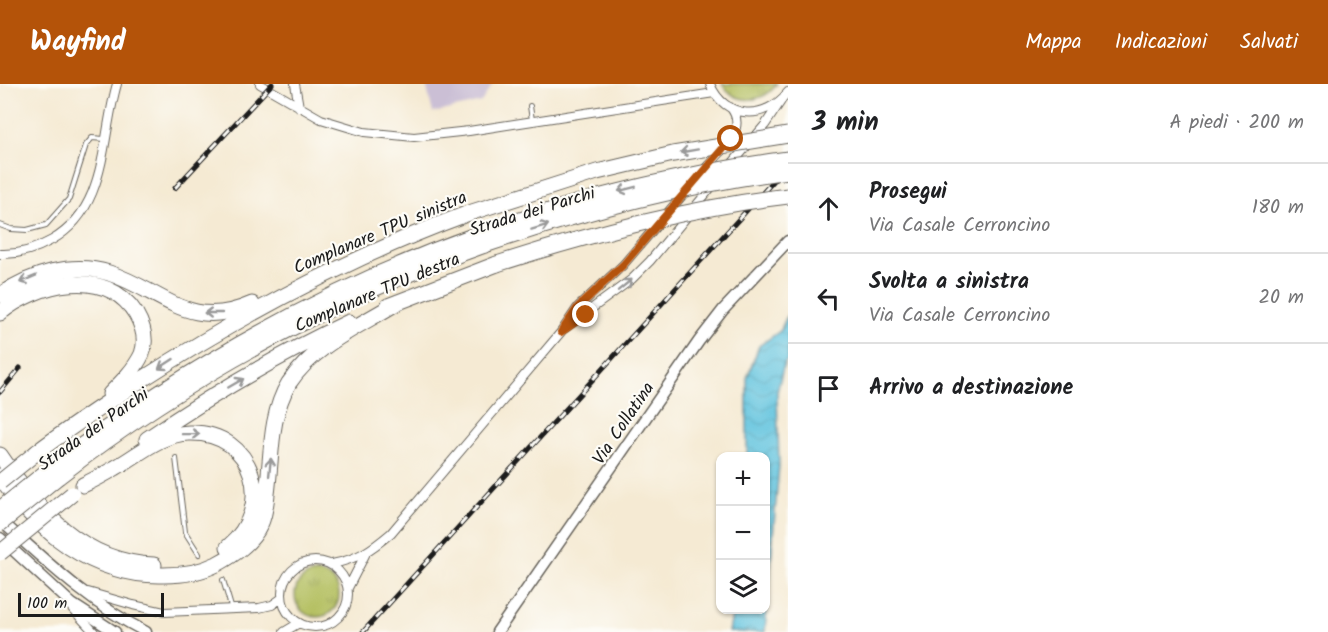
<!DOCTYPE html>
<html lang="it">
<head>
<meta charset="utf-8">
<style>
  :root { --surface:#fff; --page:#f2f2f2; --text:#202124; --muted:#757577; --line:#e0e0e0; --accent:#b45309 }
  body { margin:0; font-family:Kalam,sans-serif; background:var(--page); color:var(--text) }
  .controls { position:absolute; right:18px; bottom:18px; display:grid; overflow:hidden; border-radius:12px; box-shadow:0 2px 4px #0004 }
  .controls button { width:54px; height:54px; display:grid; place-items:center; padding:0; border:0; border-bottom:2px solid var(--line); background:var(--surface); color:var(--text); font:30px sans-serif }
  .scale { position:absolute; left:18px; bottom:15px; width:146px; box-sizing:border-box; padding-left:6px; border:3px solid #1c1c1c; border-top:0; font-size:16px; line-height:21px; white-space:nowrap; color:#1c1c1c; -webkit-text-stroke:4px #fdfcf7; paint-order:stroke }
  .stop { position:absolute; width:18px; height:18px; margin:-14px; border:4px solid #b45309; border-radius:50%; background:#fff }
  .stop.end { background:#b45309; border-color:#fff; box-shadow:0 2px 6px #0008 }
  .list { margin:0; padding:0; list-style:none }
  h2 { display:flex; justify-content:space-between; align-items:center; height:78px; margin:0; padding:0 24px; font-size:26px }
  h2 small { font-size:20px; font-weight:400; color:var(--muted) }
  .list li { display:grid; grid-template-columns:39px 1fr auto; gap:18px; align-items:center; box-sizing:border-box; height:90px; padding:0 24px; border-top:2px solid var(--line) }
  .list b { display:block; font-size:22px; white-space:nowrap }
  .list p { margin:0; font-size:20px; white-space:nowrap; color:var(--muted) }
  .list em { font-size:20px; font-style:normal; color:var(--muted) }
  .icon { flex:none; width:33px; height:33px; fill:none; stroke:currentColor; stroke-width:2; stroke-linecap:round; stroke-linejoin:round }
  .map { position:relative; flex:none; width:788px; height:548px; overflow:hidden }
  header { display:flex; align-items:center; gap:36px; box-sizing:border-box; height:84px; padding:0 30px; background:var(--accent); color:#fff }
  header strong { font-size:28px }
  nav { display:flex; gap:33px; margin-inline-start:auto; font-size:21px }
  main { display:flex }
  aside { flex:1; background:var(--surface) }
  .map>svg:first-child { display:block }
</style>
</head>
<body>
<header>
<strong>Wayfind</strong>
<nav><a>Mappa</a><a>Indicazioni</a><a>Salvati</a></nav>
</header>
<main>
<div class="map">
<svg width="788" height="548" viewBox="0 0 788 548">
  <defs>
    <pattern id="grass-tufts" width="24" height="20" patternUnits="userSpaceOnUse" patternTransform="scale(1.5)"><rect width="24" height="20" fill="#b4bf61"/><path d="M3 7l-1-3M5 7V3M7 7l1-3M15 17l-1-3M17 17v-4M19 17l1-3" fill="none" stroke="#9aa454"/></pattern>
    <pattern id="water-waves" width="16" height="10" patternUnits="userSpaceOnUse" patternTransform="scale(1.5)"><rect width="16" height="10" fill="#60c3de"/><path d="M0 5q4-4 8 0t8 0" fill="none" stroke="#53a7be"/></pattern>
  </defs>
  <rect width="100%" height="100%" fill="#fdfcf7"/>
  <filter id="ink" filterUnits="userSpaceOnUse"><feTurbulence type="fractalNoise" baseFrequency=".0167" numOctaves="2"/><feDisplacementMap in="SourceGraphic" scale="12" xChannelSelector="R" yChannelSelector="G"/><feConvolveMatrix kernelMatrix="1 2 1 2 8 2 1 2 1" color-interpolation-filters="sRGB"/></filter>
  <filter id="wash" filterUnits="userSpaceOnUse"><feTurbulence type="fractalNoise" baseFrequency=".008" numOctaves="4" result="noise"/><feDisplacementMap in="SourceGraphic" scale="24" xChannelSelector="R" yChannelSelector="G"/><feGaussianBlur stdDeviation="1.35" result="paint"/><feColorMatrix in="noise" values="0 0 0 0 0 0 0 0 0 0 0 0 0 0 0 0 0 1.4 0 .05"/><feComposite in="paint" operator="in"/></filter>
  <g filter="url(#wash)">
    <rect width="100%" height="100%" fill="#f5ead3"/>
    <!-- industrial -->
    <path fill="#cbbfd5" d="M426,0H493L481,18L433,29Z"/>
    <!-- grass -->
    <path fill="url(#grass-tufts)" stroke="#686e3e" stroke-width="1.5" d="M722,0H777C762,20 736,21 722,0Z
      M295 511a22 22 0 1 1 44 0a22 22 0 1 1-44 0Z"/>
    <!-- water -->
    <path fill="url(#water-waves)" stroke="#3e707d" stroke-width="1.5" d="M788,230V275L784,280L777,308L779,381L765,548H729L733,526H766V372H747V294L759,262L780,247Z"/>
  </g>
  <g filter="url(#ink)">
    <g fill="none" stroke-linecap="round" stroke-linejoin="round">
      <defs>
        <path id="lane" d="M530,22L532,36
          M0,141L11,145L27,146L46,141L69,115L86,61L92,54L104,55
          M176,374L185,448L199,470
          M223,496L232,526"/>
        <path id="street" d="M260,0L321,35L364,48L414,53L469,47L714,9
          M295,0L299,23
          M710,0C725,36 765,37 788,8
          M730,82L765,41L781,17
          M704,86C719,69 750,46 730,23
          M0,170C19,171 36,165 52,156C108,124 101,54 117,0
          M564,245L632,195L650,177L714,100
          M282 510a33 33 0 1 1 66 0a33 33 0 1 1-66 0Z
          M332,480C358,475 371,466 391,449L561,248L578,223L623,181L687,106
          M348,504L365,471
          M88,508L133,521L164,528L259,524L272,521L282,514
          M70,522L94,548
          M284,548L299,539"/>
        <path id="secondary" d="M0,436C47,478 89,519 146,548
          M0,454L72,520L115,548
          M497,548L699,257L723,226L788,157"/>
        <path id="highway" d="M0,211C32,190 72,177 109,189C163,207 189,248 252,220
          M388,222L497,180
          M0,229C36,199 106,181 136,230C143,242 147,256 142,270C135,285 122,298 110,310
          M147,355C211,311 279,271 349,238
          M37,368C70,343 104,321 138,298C243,230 352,172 469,129
          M0,371C37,426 83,479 154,481
          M52,383C183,286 324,205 478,150
          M0,392C38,448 93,493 164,491C182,491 201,488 217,480C234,471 252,459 260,441C265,431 266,420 267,410C272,373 269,332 289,299C314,261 360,242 398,218
          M58,393C187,293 331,215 485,161
          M83,401C94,396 105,390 115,384C140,370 160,350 189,349C255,347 276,423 228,463"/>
      </defs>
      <!-- lane casing -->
      <use href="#lane" stroke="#68645c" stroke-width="6"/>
      <!-- street casing -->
      <use href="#street" stroke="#68645c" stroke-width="10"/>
      <!-- secondary casing -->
      <use href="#secondary" stroke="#68645c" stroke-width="13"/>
      <!-- highway casing -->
      <use href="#highway" stroke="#68645c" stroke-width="17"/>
      <!-- lane -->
      <use href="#lane" stroke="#fff" stroke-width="4"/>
      <!-- street -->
      <use href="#street" stroke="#fff" stroke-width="8"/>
      <!-- secondary -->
      <use href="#secondary" stroke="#fff" stroke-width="10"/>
      <!-- highway -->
      <use href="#highway" stroke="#fff" stroke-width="15"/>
      <defs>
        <path id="rail" d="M175,104L272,0
          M0,308L20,284
          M363,548L788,81"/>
      </defs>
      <!-- rail casing -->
      <use href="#rail" stroke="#1c1c1c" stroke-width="5"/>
      <!-- rail -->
      <use href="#rail" stroke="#fdfcf7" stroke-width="3" stroke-dasharray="9" stroke-linecap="butt"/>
      <defs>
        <path id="highway-bridge" d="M469,129L597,88L673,70L788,51
          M478,150C579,115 682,89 788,75
          M485,161C584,127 684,101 788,87
          M497,180C593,149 688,124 788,112
          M0,398L37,368
          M0,425L52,383
          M0,440L58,393
          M0,469L72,410"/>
      </defs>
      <!-- highway-bridge casing -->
      <use href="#highway-bridge" stroke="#68645c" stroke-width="17" stroke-linecap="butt"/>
      <!-- highway-bridge -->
      <use href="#highway-bridge" stroke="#fff" stroke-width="15"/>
    </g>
    <!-- one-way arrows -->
    <defs><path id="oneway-shaft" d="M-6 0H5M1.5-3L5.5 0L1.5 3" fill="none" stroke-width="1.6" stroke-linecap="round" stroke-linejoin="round" transform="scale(1.5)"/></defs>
    <g stroke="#999">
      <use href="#oneway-shaft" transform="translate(689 67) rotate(170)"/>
      <use href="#oneway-shaft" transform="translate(627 105) rotate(166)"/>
      <use href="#oneway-shaft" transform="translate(540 143) rotate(-17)"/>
      <use href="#oneway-shaft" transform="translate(28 195) rotate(157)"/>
      <use href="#oneway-shaft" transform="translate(625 201) rotate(-39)"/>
      <use href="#oneway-shaft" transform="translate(213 229) rotate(180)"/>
      <use href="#oneway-shaft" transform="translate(166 280) rotate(147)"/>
      <use href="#oneway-shaft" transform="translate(236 299) rotate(-30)"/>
      <use href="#oneway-shaft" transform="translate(191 350) rotate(-1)"/>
      <use href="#oneway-shaft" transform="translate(270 383) rotate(-84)"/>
    </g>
  </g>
  <g fill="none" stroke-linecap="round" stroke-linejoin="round" filter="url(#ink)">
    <!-- route -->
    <path stroke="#b45309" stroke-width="8" d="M586,231L561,248L578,223L623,181L731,55"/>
  </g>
  <g text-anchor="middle" stroke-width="4.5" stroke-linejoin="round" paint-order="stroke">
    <!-- street labels -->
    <g font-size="18" fill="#1c1c1c" stroke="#fdfcf7">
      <text transform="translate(532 127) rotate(-17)" y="6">Strada dei Parchi</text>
      <text transform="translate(380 148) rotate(-23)" y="6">Complanare TPU sinistra</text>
      <text transform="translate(377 208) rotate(-23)" y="6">Complanare TPU destra</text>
      <text transform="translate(623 339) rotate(-56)" y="6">Via Collatina</text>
      <text transform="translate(93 345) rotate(-35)" y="6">Strada dei Parchi</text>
    </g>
  </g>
</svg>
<div class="controls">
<button>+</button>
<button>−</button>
<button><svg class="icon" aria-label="layers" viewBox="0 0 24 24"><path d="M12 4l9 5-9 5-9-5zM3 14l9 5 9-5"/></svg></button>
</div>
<div class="scale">100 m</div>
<div class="stop" style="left:731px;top:55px"></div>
<div class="stop end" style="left:586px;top:231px"></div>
</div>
<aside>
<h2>3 min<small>A piedi · 200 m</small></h2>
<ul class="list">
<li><svg class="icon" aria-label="ahead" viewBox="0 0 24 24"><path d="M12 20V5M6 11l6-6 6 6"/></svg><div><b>Prosegui</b><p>Via Casale Cerroncino</p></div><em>180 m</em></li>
<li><svg class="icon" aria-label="left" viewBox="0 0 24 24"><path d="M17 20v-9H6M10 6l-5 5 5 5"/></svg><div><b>Svolta a sinistra</b><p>Via Casale Cerroncino</p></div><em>20 m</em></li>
<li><svg class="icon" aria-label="arrive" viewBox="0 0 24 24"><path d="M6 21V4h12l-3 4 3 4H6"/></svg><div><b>Arrivo a destinazione</b></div></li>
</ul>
</aside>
</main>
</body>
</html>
